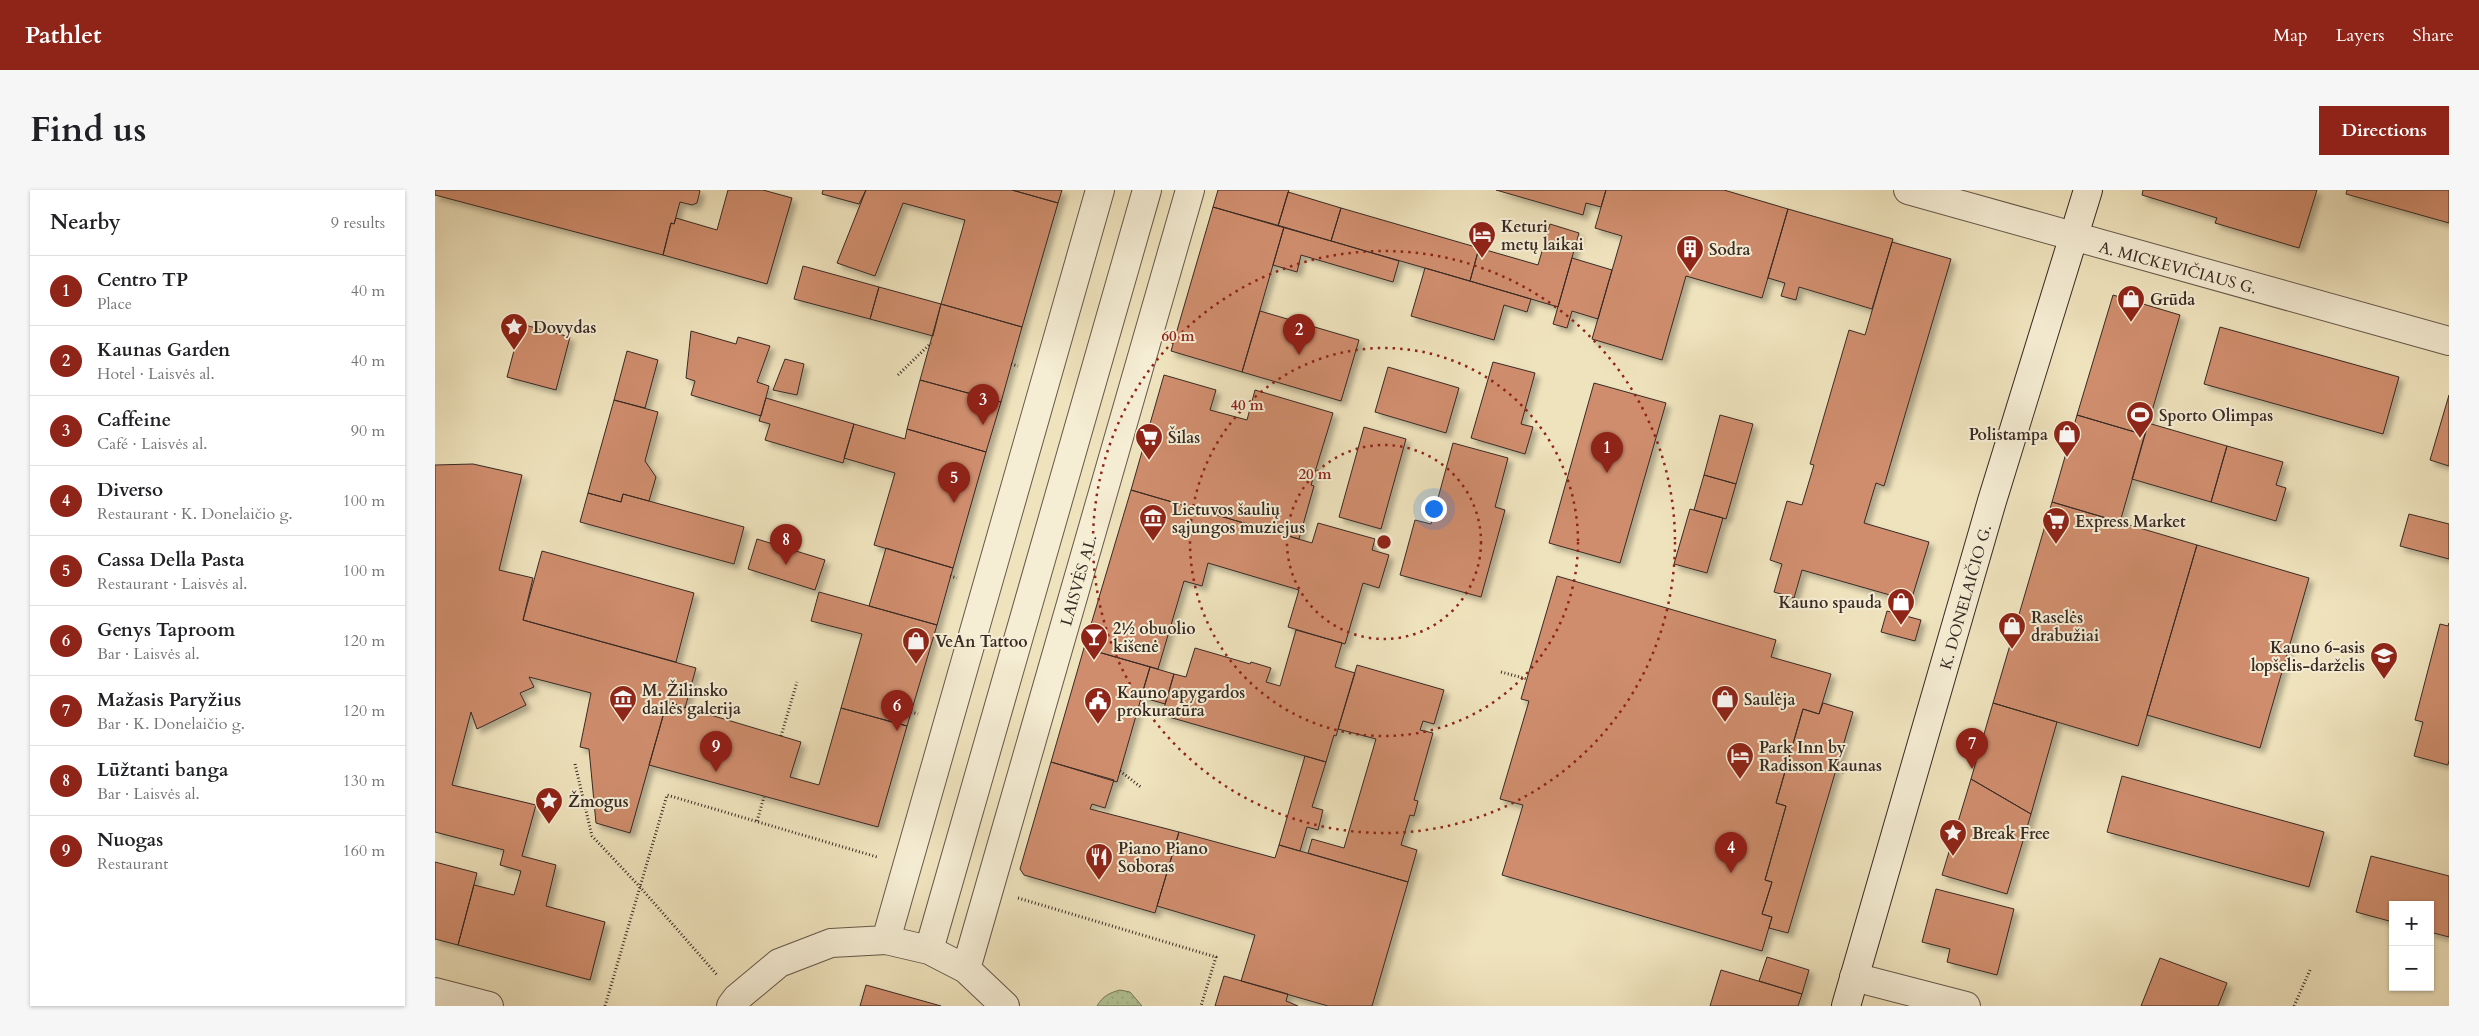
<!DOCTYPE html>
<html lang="en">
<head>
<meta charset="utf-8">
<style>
  :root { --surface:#fff; --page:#f6f6f6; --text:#202124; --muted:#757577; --line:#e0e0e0; --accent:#8f2418 }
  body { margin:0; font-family:Cardo,serif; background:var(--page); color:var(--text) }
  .controls { position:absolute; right:15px; bottom:15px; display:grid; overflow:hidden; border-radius:0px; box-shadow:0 1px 4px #0004 }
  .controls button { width:45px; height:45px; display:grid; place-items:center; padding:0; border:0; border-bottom:1px solid var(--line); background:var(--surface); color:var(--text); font:25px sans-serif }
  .you { position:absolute; left:998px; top:318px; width:18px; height:18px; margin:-12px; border:4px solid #fff; border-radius:50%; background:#1a73e8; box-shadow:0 0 0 8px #1a73e833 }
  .badge { display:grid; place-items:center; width:32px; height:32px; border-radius:50%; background:var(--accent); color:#fff; font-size:16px; font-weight:700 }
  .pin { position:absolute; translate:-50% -41px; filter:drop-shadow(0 1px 2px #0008) }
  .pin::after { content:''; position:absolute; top:26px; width:18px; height:15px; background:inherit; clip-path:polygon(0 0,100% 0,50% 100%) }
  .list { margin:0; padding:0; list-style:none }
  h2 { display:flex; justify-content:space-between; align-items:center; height:65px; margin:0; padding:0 20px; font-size:21px }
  h2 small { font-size:16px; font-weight:400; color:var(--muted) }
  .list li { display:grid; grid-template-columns:32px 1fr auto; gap:15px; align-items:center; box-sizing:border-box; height:70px; padding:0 20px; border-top:1px solid var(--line) }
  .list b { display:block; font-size:19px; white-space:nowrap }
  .list p { margin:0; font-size:16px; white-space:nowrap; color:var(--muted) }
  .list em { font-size:16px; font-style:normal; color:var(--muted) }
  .map { position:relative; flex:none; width:2014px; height:816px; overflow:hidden; border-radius:0px }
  header { display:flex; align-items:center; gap:30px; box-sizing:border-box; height:70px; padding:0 25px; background:var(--accent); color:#fff }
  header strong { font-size:24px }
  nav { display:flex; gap:28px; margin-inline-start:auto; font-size:18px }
  .intro { display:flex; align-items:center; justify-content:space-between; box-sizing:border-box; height:120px; padding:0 30px }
  h1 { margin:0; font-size:35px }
  .button { padding:12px 22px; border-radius:0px; background:var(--accent); color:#fff; font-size:18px; font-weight:700 }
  main { display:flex; gap:30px; padding:0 30px }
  aside { flex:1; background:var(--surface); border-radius:0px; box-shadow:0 1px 4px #0004 }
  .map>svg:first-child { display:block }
</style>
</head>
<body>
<header>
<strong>Pathlet</strong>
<nav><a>Map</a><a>Layers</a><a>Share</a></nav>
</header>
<div class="intro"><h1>Find us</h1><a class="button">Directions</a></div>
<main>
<aside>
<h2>Nearby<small>9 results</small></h2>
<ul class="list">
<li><span class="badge">1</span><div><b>Centro TP</b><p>Place</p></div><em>40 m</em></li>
<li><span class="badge">2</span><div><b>Kaunas Garden</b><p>Hotel · Laisvės al.</p></div><em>40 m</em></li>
<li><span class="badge">3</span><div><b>Caffeine</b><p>Café · Laisvės al.</p></div><em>90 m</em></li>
<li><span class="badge">4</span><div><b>Diverso</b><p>Restaurant · K. Donelaičio g.</p></div><em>100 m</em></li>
<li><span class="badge">5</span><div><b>Cassa Della Pasta</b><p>Restaurant · Laisvės al.</p></div><em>100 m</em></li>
<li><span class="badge">6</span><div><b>Genys Taproom</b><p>Bar · Laisvės al.</p></div><em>120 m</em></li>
<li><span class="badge">7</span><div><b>Mažasis Paryžius</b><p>Bar · K. Donelaičio g.</p></div><em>120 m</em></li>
<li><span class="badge">8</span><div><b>Lūžtanti banga</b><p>Bar · Laisvės al.</p></div><em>130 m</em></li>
<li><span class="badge">9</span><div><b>Nuogas</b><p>Restaurant</p></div><em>160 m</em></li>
</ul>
</aside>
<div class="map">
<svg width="2014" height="816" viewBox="0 0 2014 816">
  <defs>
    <pattern id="park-dots" width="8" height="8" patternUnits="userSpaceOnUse" patternTransform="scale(1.25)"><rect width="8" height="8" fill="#b2c596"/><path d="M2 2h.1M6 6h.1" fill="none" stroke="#9aa981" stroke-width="1.8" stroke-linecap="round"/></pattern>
    <filter id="shadow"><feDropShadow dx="4.5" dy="4.5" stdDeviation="2.5" flood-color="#0004"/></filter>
  </defs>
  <rect width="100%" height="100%" fill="#efe3bd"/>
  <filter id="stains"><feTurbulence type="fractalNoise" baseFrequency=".004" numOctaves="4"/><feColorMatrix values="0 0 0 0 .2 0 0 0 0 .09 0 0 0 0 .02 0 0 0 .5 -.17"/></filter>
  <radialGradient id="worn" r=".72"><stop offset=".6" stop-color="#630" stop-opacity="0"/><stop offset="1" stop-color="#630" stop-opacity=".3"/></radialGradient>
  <!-- park -->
  <path fill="url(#park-dots)" stroke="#75785d" d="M685,800L695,802L707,816H662C668,806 674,803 685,800Z"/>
  <!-- building -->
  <path fill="#cf8d6d" stroke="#382a24" filter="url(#shadow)" d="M0,0H264L265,1L262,13L257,15L245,12L239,34L236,33L228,65L0,5Z
    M293,0H328L357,8L332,94L228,65L236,33L239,34L241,28L282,40Z
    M388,0H431L424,14L387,4Z
    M431,0H577L623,13L587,137L506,114L530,30L468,13L440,86L402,73Z
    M577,0H627L623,13Z
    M783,0H854L843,36L778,17Z
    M1061,0H1171L1166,17L1151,13L1148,25Z
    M1171,0H1289L1353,19L1327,108L1251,86L1227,170L1157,149L1187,46L1160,38Z
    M1708,0H1882L1864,58L1780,33L1782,28L1707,5Z
    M1912,0H2014V33L1911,4Z
    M853,2L906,18L896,51L843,36Z
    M778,17L849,37L807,182L736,161Z
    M906,18L1044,58L1035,91L896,51Z
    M1353,19L1458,49L1437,119L1364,97L1361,110L1346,106L1350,93L1333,88Z
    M1115,34L1144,43L1123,117L1035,91L1044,58L1103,75Z
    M849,37L964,71L958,92L866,65L862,82L838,75Z
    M1457,52L1516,69L1449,296L1441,293L1429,333L1494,352L1476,411L1367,380L1359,408L1339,402L1347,374L1335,370L1352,311L1367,315L1379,275L1375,274L1414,140L1430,145Z
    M1137,68L1177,80L1163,129L1137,121L1132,138L1118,134Z
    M368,76L444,97L435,129L359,109Z
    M990,78L1096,109L1092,122L1069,115L1059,150L976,126Z
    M444,97L506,114L498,146L435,129Z
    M1678,105L1745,125L1710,245L1642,225Z
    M506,114L587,137L566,212L485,190Z
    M825,121L924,150L906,211L807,182Z
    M86,134L135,147L121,200L72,187Z
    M1785,137L1964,187L1948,244L1769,194Z
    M256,141L301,154L303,147L335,156L322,192L334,196L326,226L256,205L260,191L251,188Z
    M192,161L223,170L210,218L179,210Z
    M350,169L369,174L362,205L338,200Z
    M1058,172L1100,183L1086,234L1098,237L1090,264L1036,248Z
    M953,177L1024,198L1011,243L940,222Z
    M729,185L781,200L775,220L812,230L820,200L898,223L876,295L879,296L864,349L696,300Z
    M485,190L566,212L551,262L472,239Z
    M1159,193L1231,213L1185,373L1114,353Z
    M2014,205V276L1995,270Z
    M331,208L419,234L408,273L330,250L335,234L324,231Z
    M179,210L223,222L210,271L221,287L214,311L188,304L186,312L153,303Z
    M1285,225L1318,234L1301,294L1269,285Z
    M1642,225L1710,245L1685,332L1617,312Z
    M1713,233L1792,256L1776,312L1697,289Z
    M419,234L470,249L472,239L551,262L518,378L439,355L460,283L409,268Z
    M929,237L971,249L946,339L904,327Z
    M1018,253L1073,268L1060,317L1070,320L1046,407L965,385L980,330L996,334Z
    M1792,256L1848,272L1841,295L1851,298L1841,331L1776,312Z
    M38,274L87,285L64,380L98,388L88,430L261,478L250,518L232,512L195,643L161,633L154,559L145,557L156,503L94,487L99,497L85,503L91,515L42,539L36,522L17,595L101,615L87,666L121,675L111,716L170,732L155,790L23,755L39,695L79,705L86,681L65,675L69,660L0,642V275Z
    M1269,285L1301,294L1291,329L1259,320Z
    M696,300L877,353L883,333L940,349L937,360L954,365L944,398L928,393L910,454L853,437L864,400L773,373L767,396L749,391L723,479L649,458Z
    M153,303L186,312L188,304L309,337L299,374L145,332Z
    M1617,312L1762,355L1703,556L1558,513Z
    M1255,319L1288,328L1272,383L1239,374Z
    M1974,324L2014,334V369L1965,356Z
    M322,349L390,370L380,400L313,379Z
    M1762,355L1874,388L1825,558L1712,525Z
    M451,358L518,378L502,435L434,416Z
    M107,361L259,403L241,472L88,430Z
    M1122,386L1341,450L1336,467L1396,484L1384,524L1368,519L1341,613L1351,616L1330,690L1337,692L1327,724L1337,727L1327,761L1067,685L1088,615L1065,609L1094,511L1086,509Z
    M384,402L502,435L472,536L406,518L427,444L376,431Z
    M1452,421L1486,430L1480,451L1446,442Z
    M2014,433V570L2013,575L1979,566L1988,532L1980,530L2005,434L2013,436Z
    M861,440L907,453L900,477L920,483L901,546L899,545L891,572L727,525L739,484L751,487L760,458L815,474L816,472L836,478L831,492L845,496Z
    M649,458L715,477L682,592L616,572Z
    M922,475L1009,500L999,534L988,531L985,540L998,543L979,610L983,611L979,626L975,625L966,655L982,660L973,692L873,663L877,649L909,658L941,549L903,539Z
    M715,477L739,484L730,514L706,507Z
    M232,512L366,552L355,587L384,595L406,518L472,536L443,637L214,575Z
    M1388,513L1418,522L1353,743L1334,738L1337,727L1327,724L1337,692L1330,690L1351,616L1341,613L1368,519L1384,524Z
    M1558,513L1622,532L1596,624L1536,589Z
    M870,566L891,572L877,617L888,620L883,640L872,637L865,661L844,655Z
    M616,572L679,590L670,618L657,614L655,619L744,642L720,723L589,685L585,679Z
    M1687,586L1889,642L1874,697L1672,642Z
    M1536,589L1596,624L1572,704L1507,685Z
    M744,642L840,668L844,655L973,692L937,816H893L806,791L820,745L722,716Z
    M1936,666L2014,686V747L1995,742V715H1958V732L1921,722Z
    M0,672L42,683L23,755L0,749Z
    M1501,699L1579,719L1562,785L1512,772L1515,759L1487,752Z
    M1332,767L1374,780L1367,804L1324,791Z
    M1725,768L1792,793L1783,816H1706Z
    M1286,780L1367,804L1363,816H1275Z
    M789,786L853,804L851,811L863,816H780Z
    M431,795L506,816H425Z"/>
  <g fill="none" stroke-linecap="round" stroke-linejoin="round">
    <defs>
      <path id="street" d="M1473,0L2014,151
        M451,750L665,0
        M494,760L712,0
        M531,779L755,0
        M1419,787L1531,816
        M0,802L54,816
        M296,816L302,808L344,773L396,753L451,750L494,760L531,779L570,816"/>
      <path id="secondary" d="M1411,816L1557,311L1653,0"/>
    </defs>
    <!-- street casing -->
    <use href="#street" stroke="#66584a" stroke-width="30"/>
    <!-- secondary casing -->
    <use href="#secondary" stroke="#382a24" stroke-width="30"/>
    <!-- path -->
    <path stroke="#382a24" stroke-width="3" stroke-dasharray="1 2.5" stroke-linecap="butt" d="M576,174L583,176
      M463,185L496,153
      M515,386L522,388
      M1066,482L1092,489
      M476,522L483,524
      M346,546L362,492
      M140,574L157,646L205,697L283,786
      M1401,580L1409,582
      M685,581L707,598
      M322,631L329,607
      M583,708L781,767L766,816
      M170,816L232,605L442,667
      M1859,816L1875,780"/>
    <!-- street -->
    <use href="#street" stroke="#f5edd4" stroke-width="28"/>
    <!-- secondary -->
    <use href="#secondary" stroke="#f5edd4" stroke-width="28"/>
  </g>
  <!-- distance rings -->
  <g fill="none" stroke="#8f2418" stroke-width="2.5" stroke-dasharray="2.5 5">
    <circle cx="949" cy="352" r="97"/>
    <circle cx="949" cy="352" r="194"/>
    <circle cx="949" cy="352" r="291"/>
  </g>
  <!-- icons -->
  <defs>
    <symbol id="hotel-pin" viewBox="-11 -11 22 30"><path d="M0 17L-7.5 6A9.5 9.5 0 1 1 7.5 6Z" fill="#8f2418" stroke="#f5edd4"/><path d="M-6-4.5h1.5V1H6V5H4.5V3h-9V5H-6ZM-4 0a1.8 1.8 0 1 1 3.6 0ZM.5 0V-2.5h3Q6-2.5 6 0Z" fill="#fff"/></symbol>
    <symbol id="building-pin" viewBox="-11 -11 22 30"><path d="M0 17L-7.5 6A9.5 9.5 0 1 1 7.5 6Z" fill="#8f2418" stroke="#f5edd4"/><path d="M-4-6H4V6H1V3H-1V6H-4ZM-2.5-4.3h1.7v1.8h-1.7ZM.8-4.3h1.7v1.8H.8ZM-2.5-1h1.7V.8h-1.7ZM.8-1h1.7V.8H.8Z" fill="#fff"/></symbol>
    <symbol id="shop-pin" viewBox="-11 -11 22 30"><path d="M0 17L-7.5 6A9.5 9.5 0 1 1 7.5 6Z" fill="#8f2418" stroke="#f5edd4"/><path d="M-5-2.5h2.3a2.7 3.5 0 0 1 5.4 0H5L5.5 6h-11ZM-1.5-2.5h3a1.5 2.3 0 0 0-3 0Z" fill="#fff"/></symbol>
    <symbol id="sight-pin" viewBox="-11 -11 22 30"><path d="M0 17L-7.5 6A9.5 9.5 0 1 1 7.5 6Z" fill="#8f2418" stroke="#f5edd4"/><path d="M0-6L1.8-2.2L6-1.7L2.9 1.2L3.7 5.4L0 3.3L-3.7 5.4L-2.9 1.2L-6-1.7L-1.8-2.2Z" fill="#fff"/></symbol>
    <symbol id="stadium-pin" viewBox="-11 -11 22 30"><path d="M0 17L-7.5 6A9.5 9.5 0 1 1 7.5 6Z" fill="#8f2418" stroke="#f5edd4"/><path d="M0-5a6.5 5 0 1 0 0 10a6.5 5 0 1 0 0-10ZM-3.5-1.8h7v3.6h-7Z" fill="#fff"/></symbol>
    <symbol id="supermarket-pin" viewBox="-11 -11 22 30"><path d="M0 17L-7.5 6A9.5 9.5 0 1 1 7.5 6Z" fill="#8f2418" stroke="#f5edd4"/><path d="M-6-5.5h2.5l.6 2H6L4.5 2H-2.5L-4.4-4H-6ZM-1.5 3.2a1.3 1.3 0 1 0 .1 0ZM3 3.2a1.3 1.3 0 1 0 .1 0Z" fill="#fff"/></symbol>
    <symbol id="museum-pin" viewBox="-11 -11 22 30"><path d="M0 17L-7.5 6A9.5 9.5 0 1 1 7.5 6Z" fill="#8f2418" stroke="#f5edd4"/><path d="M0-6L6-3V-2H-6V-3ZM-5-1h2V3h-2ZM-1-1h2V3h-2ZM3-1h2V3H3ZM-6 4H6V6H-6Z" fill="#fff"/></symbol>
    <symbol id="bar-pin" viewBox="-11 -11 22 30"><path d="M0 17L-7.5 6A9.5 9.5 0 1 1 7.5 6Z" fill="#8f2418" stroke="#f5edd4"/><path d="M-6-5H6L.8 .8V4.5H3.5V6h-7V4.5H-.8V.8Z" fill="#fff"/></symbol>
    <symbol id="school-pin" viewBox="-11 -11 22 30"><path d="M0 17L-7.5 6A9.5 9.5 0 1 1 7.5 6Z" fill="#8f2418" stroke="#f5edd4"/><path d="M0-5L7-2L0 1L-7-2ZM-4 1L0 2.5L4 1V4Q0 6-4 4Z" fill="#fff"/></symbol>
    <symbol id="civic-pin" viewBox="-11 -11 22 30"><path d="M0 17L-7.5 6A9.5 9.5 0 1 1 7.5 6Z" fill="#8f2418" stroke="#f5edd4"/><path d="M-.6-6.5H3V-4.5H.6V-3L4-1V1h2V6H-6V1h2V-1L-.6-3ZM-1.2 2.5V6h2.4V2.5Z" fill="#fff"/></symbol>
    <symbol id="restaurant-pin" viewBox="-11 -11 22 30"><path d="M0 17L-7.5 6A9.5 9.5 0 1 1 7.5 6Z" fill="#8f2418" stroke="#f5edd4"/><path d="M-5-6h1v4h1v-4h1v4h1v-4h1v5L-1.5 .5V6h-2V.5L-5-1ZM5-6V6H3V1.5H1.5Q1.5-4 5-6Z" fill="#fff"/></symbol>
  </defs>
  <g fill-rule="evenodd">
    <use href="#hotel-pin" x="1031" y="29" width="32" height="43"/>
    <use href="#building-pin" x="1239" y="43" width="32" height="43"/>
    <use href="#shop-pin" x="1680" y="93" width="32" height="43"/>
    <use href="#sight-pin" x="63" y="121" width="32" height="43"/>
    <use href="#stadium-pin" x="1689" y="209" width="32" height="43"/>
    <use href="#shop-pin" x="1616" y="228" width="32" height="43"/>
    <use href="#supermarket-pin" x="698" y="231" width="32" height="43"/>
    <use href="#museum-pin" x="702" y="312" width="32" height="43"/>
    <use href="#supermarket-pin" x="1605" y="315" width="32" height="43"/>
    <use href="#shop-pin" x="1450" y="396" width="32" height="43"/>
    <use href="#shop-pin" x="1561" y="420" width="32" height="43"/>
    <use href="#bar-pin" x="643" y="431" width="32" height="43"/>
    <use href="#shop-pin" x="465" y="435" width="32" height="43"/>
    <use href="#school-pin" x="1933" y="450" width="32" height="43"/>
    <use href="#museum-pin" x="172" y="493" width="32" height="43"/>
    <use href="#shop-pin" x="1274" y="493" width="32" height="43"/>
    <use href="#civic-pin" x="647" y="495" width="32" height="43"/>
    <use href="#hotel-pin" x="1289" y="550" width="32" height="43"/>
    <use href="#sight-pin" x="98" y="595" width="32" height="43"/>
    <use href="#sight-pin" x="1502" y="627" width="32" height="43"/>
    <use href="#restaurant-pin" x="648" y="651" width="32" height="43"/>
  </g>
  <g text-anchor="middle" stroke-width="4" stroke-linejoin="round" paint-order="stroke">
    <!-- poi labels -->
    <g font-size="16" font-weight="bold" fill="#382a24" stroke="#f5edd4" text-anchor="start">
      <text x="1066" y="42">Keturi<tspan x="1066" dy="18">metų laikai</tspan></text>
      <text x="1274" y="65">Sodra</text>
      <text x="1715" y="115">Grūda</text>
      <text x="98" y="143">Dovydas</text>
      <text x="1724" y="231">Sporto Olimpas</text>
      <text x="1613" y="250" text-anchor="end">Polistampa</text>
      <text x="733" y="253">Šilas</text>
      <text x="737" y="325">Lietuvos šaulių<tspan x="737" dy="18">sąjungos muziejus</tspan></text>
      <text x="1640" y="337">Express Market</text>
      <text x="1447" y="418" text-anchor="end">Kauno spauda</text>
      <text x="1596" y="433">Raselės<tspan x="1596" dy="18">drabužiai</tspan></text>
      <text x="678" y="444">2½ obuolio<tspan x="678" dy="18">kišenė</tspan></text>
      <text x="500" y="457">VeAn Tattoo</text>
      <text x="1930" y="463" text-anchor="end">Kauno 6-asis<tspan x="1930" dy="18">lopšelis-darželis</tspan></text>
      <text x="207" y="506">M. Žilinsko<tspan x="207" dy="18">dailės galerija</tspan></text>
      <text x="682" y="508">Kauno apygardos<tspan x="682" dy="18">prokuratūra</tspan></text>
      <text x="1309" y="515">Saulėja</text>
      <text x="1324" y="563">Park Inn by<tspan x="1324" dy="18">Radisson Kaunas</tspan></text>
      <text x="133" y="617">Žmogus</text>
      <text x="1537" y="649">Break Free</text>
      <text x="683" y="664">Piano Piano<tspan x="683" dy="18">Soboras</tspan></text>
    </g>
    <!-- street labels -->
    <g font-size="16" fill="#382a24" stroke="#f5edd4">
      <text transform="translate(1743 77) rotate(15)" y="6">A. MICKEVIČIAUS G.</text>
      <text transform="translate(643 390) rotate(-74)" y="6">LAISVĖS AL.</text>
      <text transform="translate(1530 407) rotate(-74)" y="6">K. DONELAIČIO G.</text>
    </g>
  </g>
  <circle cx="949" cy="352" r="8" fill="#8f2418" stroke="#f5edd4" stroke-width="2.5"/>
  <g font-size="15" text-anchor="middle" font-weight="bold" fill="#8f2418" stroke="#f5edd4" stroke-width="4" stroke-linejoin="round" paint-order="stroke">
    <text x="743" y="151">60 m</text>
    <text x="812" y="220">40 m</text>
    <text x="880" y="289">20 m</text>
  </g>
  <rect width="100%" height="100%" filter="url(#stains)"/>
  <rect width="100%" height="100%" fill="url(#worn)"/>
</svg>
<div class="controls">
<button>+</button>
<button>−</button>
</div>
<div class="you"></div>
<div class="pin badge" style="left:1172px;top:283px">1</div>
<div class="pin badge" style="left:864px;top:165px">2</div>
<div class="pin badge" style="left:548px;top:235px">3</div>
<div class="pin badge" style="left:1296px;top:683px">4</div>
<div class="pin badge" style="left:519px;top:313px">5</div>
<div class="pin badge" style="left:462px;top:541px">6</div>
<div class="pin badge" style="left:1537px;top:579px">7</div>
<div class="pin badge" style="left:351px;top:375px">8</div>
<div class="pin badge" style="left:281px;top:582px">9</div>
</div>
</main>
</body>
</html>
